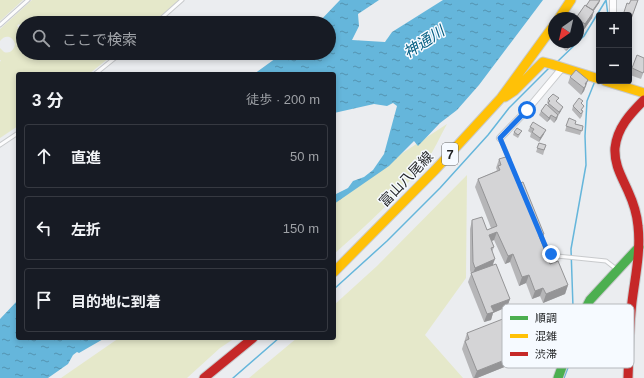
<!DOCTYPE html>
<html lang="ja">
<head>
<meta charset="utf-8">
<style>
  :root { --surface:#171b24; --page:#20242c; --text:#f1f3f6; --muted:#9ea1a6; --line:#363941 }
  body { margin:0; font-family:Arial,"Noto Sans JP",sans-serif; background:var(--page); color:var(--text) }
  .controls { position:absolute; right:12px; top:12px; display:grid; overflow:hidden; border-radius:4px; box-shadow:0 2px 6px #0003 }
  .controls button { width:36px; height:36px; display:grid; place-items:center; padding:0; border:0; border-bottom:1px solid var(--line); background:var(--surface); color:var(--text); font:20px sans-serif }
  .compass { position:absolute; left:548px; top:12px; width:36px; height:36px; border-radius:50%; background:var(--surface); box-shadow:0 2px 6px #0003; rotate:214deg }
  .stop { position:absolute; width:12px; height:12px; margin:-9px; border:3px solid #1a73e8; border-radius:50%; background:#fff }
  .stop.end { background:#1a73e8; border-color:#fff; box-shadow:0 1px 4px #0008 }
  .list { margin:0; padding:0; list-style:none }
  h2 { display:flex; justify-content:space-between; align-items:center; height:52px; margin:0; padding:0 16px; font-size:17px }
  h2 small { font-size:13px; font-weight:400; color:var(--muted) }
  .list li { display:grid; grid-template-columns:26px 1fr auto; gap:12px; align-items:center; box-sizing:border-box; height:64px; margin:0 8px 8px; padding:0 8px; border:1px solid var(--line); border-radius:4px }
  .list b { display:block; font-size:15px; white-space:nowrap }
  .list em { font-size:13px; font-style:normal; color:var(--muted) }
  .icon { flex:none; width:22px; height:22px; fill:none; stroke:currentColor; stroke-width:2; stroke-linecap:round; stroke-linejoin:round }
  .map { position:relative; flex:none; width:644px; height:378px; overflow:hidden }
  .search { position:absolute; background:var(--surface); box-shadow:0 2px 6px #0003; left:16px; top:16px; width:320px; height:44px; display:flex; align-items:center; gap:10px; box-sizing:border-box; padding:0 14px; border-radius:22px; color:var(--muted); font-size:15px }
  .panel { position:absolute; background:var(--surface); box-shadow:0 2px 6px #0003; left:16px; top:72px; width:320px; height:268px; border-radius:4px }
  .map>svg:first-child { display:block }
</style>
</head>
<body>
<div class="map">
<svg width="644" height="378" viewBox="0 0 644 378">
  <defs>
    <pattern id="water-ripples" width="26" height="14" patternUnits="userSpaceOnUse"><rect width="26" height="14" fill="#65b6db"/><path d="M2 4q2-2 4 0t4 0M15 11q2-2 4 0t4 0" fill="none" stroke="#5394b1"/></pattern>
  </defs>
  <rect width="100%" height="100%" fill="#ebedf0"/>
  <!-- grass -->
  <path fill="#e5e8ca" d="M0,0H23L0,21Z
    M32,0H179L153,23H23V28L19,24L17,26L23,32V36L21,38L23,40V53H115L89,74H18V126L0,138V62L1,60H0V48L4,52C10,54 14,50 15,44C13,36 5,34 0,41V29Z
    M447,124C440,136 434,151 426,162C400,194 365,227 334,254V202L401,154Z
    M467,175L466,278L425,335L463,378H249L297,338H334V305L377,266Z
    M119,338H235L220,348L187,378H61Z"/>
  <!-- water -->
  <path fill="url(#water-ripples)" d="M340,0H379L358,14L359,26L352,40L385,42L392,32L443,0H543L479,85L457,110L440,123L418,146L414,141L389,166L334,204V195L348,188L353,181L364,177L373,170L384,154L397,106L393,103L387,106L374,104L334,113V74H254L283,53H329V23H318Z
    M18,300V338H105L79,353L77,352L73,355L68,364L48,378H0V319Z"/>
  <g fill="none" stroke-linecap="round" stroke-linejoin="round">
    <!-- stream -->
    <path stroke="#65b6db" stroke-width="1.5" d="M606,0L608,15
      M557,62L584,36L606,0
      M334,289L387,241L440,188L488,135L509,108L549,68
      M578,314L573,307L571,249L586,165L585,136L587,101L595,81
      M233,378L279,338
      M564,378L585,324L582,320"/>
    <defs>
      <path id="lane" d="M156,23L182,0
        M0,25L28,0
        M95,74L121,53
        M500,138L509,159
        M0,145L18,133
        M541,236C545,246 547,252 557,256L606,261L615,268"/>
      <path id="street" d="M613,0V15
        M500,138L527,110L563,67"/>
      <path id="fast" d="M558,378L577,325L590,300L639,247"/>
      <path id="slow" d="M559,18L571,0
        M551,64L599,79
        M605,81L644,93
        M505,97L514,91L543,62L551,64
        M334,272L435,170L501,98L554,25"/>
      <path id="jam" d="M204,378L253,338
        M628,378C629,353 629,327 632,302C635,277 641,252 638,226C637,214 633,202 628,191C622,177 614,165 615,148C617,128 630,114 644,100"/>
    </defs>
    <!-- lane casing -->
    <use href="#lane" stroke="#c8cacc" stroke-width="5"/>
    <!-- street casing -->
    <use href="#street" stroke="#c8cacc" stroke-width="8"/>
    <!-- fast casing -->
    <use href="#fast" stroke="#c8cacc" stroke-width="11"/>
    <!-- slow casing -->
    <use href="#slow" stroke="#c8cacc" stroke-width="11"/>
    <!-- jam casing -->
    <use href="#jam" stroke="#c8cacc" stroke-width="11"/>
    <!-- lane -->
    <use href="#lane" stroke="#fcfcfd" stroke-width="3"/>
    <!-- street -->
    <use href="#street" stroke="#fcfcfd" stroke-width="6"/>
    <!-- fast -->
    <use href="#fast" stroke="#4caf50" stroke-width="9"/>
    <!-- slow -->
    <use href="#slow" stroke="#ffc107" stroke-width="9"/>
    <!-- jam -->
    <use href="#jam" stroke="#c62828" stroke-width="9"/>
  </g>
  <!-- wall -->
  <path fill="#b6b6b8" d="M590,0H600L599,3L593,11L592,18L583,31L578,27V18Z
    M638,0L629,25V4Z
    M563,43L573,44L566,51L562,47Z
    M637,55L644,71L641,79L630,75Z
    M570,77L588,80L584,91L581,95L568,83Z
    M548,99L557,102L561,111L558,115L557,119L554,123L550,119L547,122L539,115L541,111L548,106V104L547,103Z
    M582,104V110L583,111L582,116L580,119L572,110L573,106Z
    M569,118L575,124L583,126L580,135L565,131Z
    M530,127L544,134L539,142L530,137L531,133L528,131Z
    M522,131L518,138L513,135L514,132Z
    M539,143L546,145L543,155L536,152Z
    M499,159L541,241L550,264L568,285L565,294L543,303L540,296L532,299L526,283L519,286L510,262L505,264L494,240L492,241L494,247L492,252L493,265L510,299L507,307L493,313L491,320L484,322L468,282L471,274L470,270V229L472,220L487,230L491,228L475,187L478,179L496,171L497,170L496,168Z
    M539,314L555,340L552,348L477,378H473L462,349L467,333Z"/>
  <!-- shaded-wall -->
  <path fill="#949496" d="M600,0L599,3L591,15L592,10Z
    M594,11L592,18L583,31L585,24Z
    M572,42H574L573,44L566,51L568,47Z
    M588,80L584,91L581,95L585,84Z
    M563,107L561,111L558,116L559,112Z
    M551,115L550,119L547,122L549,118Z
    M558,115L557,119L554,123L556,118Z
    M546,130L544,134L539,142L540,138Z
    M497,232L494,240L486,243L489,235Z
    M544,234L541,242L539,236Z
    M513,254L510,262L505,264L508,256Z
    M495,259L492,267L472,276L475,268Z
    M529,275L526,283L519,286L522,277Z
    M568,285L565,294L543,303L546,294Z
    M543,288L540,296L532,299L535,291Z
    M510,299L507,307L493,313L491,320L484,322L487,314L491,306Z
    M555,340L552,348L477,378H474L477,371Z"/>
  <!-- building -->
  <path fill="#d4d4d6" stroke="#949496" d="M590,0H600L593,10L586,6Z
    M631,0H638L631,19H629V15H623L627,3L629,4Z
    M585,5L594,11L585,24L578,19V18H576Z
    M564,42H572L568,47L563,43Z
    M637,55L644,58V71L643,73L632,68Z
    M576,70L588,80L585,84L586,85L584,88L570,77Z
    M553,94L559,98L556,101L563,107L559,112L548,103L550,101L548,99Z
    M579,98L583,101L581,103L584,106L581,110L583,111L581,114L573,106Z
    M546,104L558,115L556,118L551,115L549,118L541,111Z
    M569,118L576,121L575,124L583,126L582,131L566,126Z
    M533,122L546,130L540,138L532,132L534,129L530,127Z
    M517,128L522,131L518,135L514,132Z
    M539,143L546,145L544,150L537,148Z
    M509,156L520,183L523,182L544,234L539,236L550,264L558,261L568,285L546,294L543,288L535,291L529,275L522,277L513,254L508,256L497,232L489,235L494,247L491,248L495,259L475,268L473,262L472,220L482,217L487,230L497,226L478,179L500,170L498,166L501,165L499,159Z
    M496,264L510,299L491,306L494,312L487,314L471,273Z
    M536,306L539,314L544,312L555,340L477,371L465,341L469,339L467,333Z"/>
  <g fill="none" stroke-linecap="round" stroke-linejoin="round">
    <!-- route -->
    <path stroke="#1a73e8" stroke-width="5" d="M527,110L500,138L547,250L551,254"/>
  </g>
  <g text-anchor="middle" stroke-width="3" stroke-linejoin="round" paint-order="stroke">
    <!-- shield labels -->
    <rect fill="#f6faff" stroke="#606265" stroke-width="1" x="442" y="143" width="16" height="22" rx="3"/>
    <g font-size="13" font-weight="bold" fill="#1f2123">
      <text x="450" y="159">7</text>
    </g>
    <!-- street labels -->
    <g font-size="14" fill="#1f2123" stroke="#f6faff">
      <text transform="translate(406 179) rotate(-46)" y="5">富山八尾線</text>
    </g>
    <!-- water labels -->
    <g font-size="15" font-style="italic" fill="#055e82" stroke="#f6faff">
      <text transform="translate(424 42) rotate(-33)" y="5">神通川</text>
    </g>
  </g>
  <!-- legend -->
  <rect x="502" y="304" width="132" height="64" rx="6" fill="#f6faff" stroke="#b6b9bd" stroke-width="1"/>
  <rect x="510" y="316" width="18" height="4" fill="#4caf50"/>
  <rect x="510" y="334" width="18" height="4" fill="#ffc107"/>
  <rect x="510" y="352" width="18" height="4" fill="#c62828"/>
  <g font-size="11" fill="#1f2123">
    <text x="535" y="322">順調</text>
    <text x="535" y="340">混雑</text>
    <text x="535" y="358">渋滞</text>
  </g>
</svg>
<div class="controls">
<button>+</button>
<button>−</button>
</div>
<svg class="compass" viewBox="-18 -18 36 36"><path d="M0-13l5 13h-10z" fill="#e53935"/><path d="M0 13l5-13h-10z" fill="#9ea1a6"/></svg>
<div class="stop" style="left:527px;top:110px"></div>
<div class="stop end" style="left:551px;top:254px"></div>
<div class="search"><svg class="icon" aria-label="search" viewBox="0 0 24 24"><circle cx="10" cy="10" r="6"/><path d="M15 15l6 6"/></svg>ここで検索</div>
<section class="panel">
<h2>3 分<small>徒歩 · 200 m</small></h2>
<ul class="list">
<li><svg class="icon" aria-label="ahead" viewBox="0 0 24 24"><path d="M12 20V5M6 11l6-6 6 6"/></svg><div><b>直進</b></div><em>50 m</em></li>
<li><svg class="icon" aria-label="left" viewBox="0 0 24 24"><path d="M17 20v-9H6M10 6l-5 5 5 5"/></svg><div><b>左折</b></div><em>150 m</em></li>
<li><svg class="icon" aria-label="arrive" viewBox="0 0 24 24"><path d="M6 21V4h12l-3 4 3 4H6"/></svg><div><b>目的地に到着</b></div></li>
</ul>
</section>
</div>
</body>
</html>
